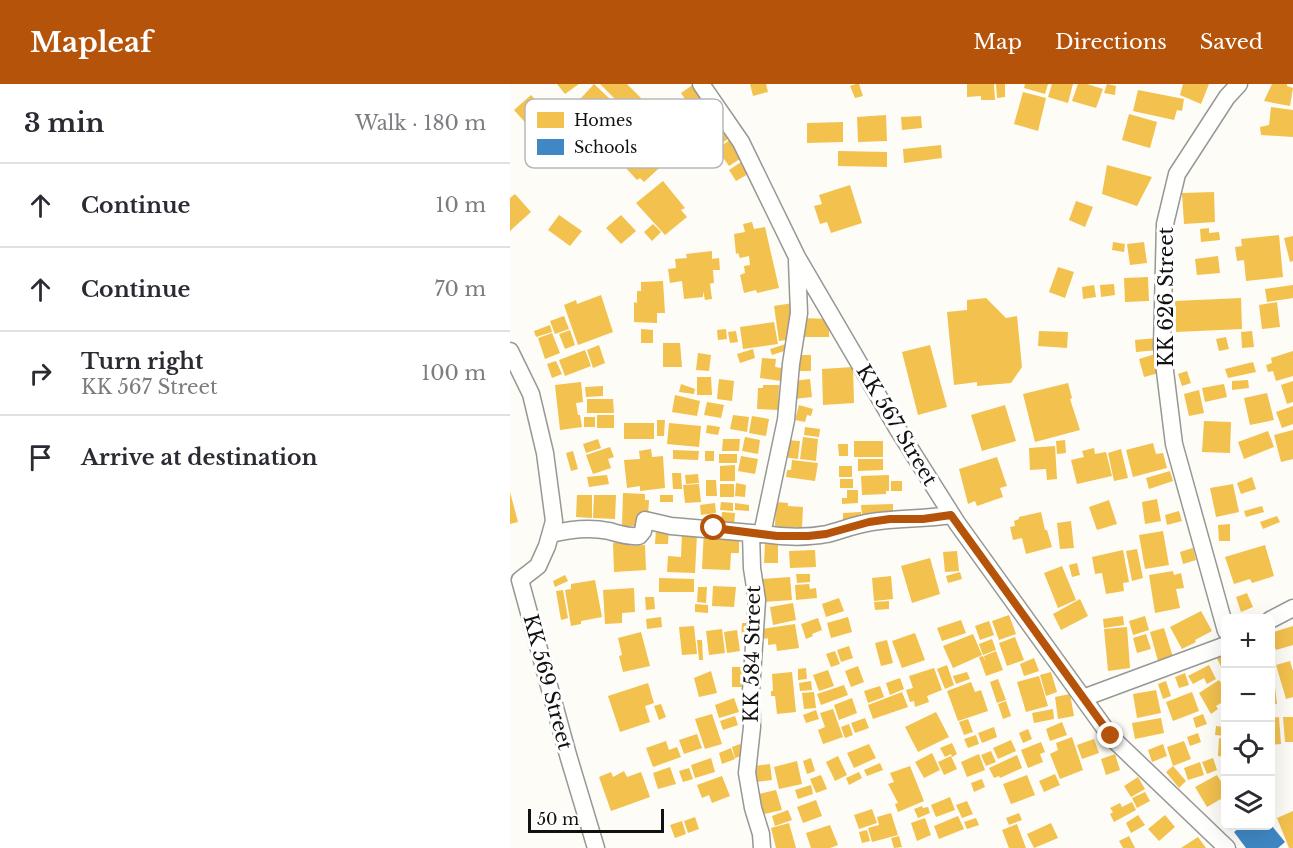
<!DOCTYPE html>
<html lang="en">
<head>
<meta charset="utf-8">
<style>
  :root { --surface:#fff; --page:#f2f2f3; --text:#2b2b33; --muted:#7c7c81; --line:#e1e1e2; --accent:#b45309 }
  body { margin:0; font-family:"Libre Baskerville",serif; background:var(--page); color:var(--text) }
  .controls { position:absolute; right:18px; bottom:18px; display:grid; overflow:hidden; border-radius:9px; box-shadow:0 6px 24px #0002 }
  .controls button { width:54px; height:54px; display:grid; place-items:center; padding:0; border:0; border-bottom:2px solid var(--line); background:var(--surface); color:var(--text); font:30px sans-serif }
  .scale { position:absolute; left:18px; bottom:15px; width:136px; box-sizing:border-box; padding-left:6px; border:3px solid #111; border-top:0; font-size:16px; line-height:21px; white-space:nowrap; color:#111; -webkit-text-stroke:4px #fff; paint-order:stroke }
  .stop { position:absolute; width:18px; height:18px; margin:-14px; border:4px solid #b45309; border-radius:50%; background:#fff }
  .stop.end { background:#b45309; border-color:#fff; box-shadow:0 2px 6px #0008 }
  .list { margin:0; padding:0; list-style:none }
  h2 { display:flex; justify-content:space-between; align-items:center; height:78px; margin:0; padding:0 24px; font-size:26px }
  h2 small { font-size:20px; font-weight:400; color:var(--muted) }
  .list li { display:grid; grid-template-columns:39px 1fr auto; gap:18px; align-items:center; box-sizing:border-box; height:84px; padding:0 24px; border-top:2px solid var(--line) }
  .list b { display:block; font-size:22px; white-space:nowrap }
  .list p { margin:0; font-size:20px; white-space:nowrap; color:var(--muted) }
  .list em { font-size:20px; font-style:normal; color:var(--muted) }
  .icon { flex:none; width:33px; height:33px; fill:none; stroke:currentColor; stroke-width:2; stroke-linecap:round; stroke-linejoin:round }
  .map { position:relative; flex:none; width:783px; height:764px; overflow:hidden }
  header { display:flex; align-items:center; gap:36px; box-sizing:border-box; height:84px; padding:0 30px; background:var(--accent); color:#fff }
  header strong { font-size:28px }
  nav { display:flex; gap:33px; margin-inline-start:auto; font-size:21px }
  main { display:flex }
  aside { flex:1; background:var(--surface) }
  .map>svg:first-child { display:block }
</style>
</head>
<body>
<header>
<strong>Mapleaf</strong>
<nav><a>Map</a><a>Directions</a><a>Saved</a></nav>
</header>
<main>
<aside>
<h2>3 min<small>Walk · 180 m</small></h2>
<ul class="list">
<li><svg class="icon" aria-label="ahead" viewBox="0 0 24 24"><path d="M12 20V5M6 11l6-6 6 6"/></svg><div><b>Continue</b></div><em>10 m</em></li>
<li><svg class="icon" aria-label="ahead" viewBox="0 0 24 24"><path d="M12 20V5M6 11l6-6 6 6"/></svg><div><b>Continue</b></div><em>70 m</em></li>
<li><svg class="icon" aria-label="right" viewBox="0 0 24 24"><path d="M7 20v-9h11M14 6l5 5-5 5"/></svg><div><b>Turn right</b><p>KK 567 Street</p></div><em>100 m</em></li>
<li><svg class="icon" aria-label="arrive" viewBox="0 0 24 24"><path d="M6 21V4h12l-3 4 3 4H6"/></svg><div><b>Arrive at destination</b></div></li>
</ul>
</aside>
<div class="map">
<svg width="783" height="764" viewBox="0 0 783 764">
  <rect width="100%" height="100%" fill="#fdfcf7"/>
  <!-- homes -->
  <path fill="#f2c14e" d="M47,0H69L55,10Z
    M84,0L118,32L91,60L79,50L88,59L81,66L49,38Z
    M90,0H117L131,14L117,27Z
    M184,0L195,14L181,24L171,9Z
    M240,0H256L258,8L243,12Z
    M346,0H349L353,12L345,14L340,2Z
    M457,0H484L485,16H471V12L457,13Z
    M486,0H495V13L487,14Z
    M515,0H538L535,10L514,4Z
    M542,0H563L558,19L538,13Z
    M568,0H577L593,5L586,24L562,17Z
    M597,0L606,2L605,11L594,9Z
    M673,0H699L691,20L670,11Z
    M762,0H777V2L783,4L780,22L754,17Z
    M628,6L674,15L672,27L667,26L664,36L623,27Z
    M513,8L536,14L528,47L504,40Z
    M21,11L38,29L21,45L4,26Z
    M761,23L783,26V53L751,51L750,43L759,41Z
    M619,30L647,38L640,64L612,56Z
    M376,31L377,57L348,58L347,33Z
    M411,32L412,44L392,46L391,33Z
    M206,38L218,55L205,64L193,46Z
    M333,38V58L297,59V39Z
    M126,46L142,63L145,60L159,75L134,98L130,94L127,96L101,68Z
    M221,55L233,73L219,82L207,65Z
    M431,61L432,74L394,79L393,65Z
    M328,67L377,68V83L328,82Z
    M237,74L245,86L226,97L219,86Z
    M597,81L642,93L627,122L592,110Z
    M153,97L175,124L171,126L177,133L155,151L126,119Z
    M340,101L352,139L321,149L317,138L310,140L304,122L312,120L309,111Z
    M704,108L705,138L674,140L672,109Z
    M5,110L21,128L0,147V114Z
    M566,117L583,123L575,143L559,136Z
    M49,131L72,147L60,162L38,146Z
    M111,131L126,147L111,160L96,144Z
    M242,138L244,145L255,143L269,204L247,209L246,206L234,209L230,191L235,189L234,182L240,181L239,172L230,174L228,169L226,170L224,150L235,148L233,140Z
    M143,140L151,148L142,157L134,148Z
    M699,144V149L709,148L710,156L691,158L690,145Z
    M769,151L773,193L736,197L734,176L727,177L725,163L732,162L731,155Z
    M783,152V177L780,178L774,154Z
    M603,158L615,160L614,168L602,166Z
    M634,158L637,179L620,181L617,160Z
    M202,167V175L209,174L210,186H203L204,199L198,200H200L202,215L195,216L193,207V213L174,215L172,197L160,199L158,185L166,184L165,175L177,174L176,170Z
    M708,172L710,189L687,191L685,175Z
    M548,183L564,188L555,214L539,208Z
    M638,193L639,217L615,218L614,194Z
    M153,197L155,229H147V239L124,238V218L127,219V207H131V198Z
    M604,200L605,211L591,213L590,201Z
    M584,201L586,213L573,215L572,203Z
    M783,201V214L757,218L755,205Z
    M91,211L103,248L68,261L54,221L66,216L67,220Z
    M476,214L496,234L507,232L512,283L501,299L467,302V298L444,301L437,228L457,226V216Z
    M731,214L732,245L666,248L665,217Z
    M767,218L770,243L752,245L749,221Z
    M283,219V255L269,257L264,222Z
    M54,232L59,245L45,250L40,237Z
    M291,234L319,235V253H291Z
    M264,238L268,260L233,265L230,243Z
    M40,241L42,248L26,253L24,247Z
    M131,245L143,246V259H131Z
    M216,245L217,255L208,256L207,246Z
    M60,246L65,261L55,265L49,250Z
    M226,247L228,258L220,259L218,248Z
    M529,247L558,248L557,264L528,262Z
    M742,247L744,263L732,264L731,248Z
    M42,249L50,269L35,275L28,254Z
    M716,253L719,265L709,267L706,255Z
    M647,254L648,266L626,268L625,256Z
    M153,259H170L172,283H153Z
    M279,259L280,265L262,271L260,265Z
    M89,261L95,279L83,284L77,266Z
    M420,261L437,323L408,331L392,268Z
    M243,265L245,274L230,279L227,270Z
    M75,266L81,282L55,292L49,276Z
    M783,267V292L766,297L763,287L758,288L756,281L762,279L761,274Z
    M188,269L201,271L199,287L186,286Z
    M645,270L649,289L634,293L629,275Z
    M287,271H301V287H287Z
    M252,274L266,275L265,283L272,284L271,297L250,294Z
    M46,277L52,290L42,294L37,280Z
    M743,278L746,288L718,294L715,285Z
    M343,283L344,319L313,321L312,285Z
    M677,287L681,299L672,302L668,290Z
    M187,293H201L202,311H187Z
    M209,295L224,297L222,317L207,315Z
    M300,295L302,313L284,315L283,297Z
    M738,296L739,304L722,306V297Z
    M783,297V318L777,320L771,301Z
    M71,298L73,318L66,319L68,331H70L72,343L50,346L45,301Z
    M558,299L562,314L560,315L570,346L525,358L513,310Z
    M171,300L185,305L184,310L169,308Z
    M714,300L717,313L695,318L692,304Z
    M253,301H269L268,326L247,325L248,304H253Z
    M93,302V312L76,313L75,303Z
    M689,306L694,329L679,332L674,310Z
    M757,309L764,336L740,341L734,314Z
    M165,311L190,317L187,332L162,328Z
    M77,315H103L104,329H77Z
    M197,318L214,321L211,334L194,331Z
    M289,321L303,325L301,332L297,331L295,338L285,336Z
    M495,321L506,357L472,367L461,331Z
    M783,322V340L772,344L766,328Z
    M87,331H104V344H87Z
    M223,331L239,333L237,348L220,345Z
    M242,332L259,335L256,352L239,349Z
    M74,333H85V343H74Z
    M147,336H155L154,352H147Z
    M694,337L721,338L720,369L692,368Z
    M114,339H144V355H114Z
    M159,339L191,342L189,363L157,360Z
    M197,341L210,343L208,351L196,349Z
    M295,343L310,345L309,353L294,351Z
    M783,346V375L771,378L764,351Z
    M758,347L764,363L734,375L728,358Z
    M235,353L250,356L248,370L232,367Z
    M293,353L308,355L306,377L290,375Z
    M88,355L91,364L76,369L73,360Z
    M213,355H230L229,367H212Z
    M274,356L290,357L288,375L273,373Z
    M555,356L556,369L547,370L546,357Z
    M344,357H373V373H344Z
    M643,359L646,370L653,369L657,384L623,393L616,366Z
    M328,360H338V372H329Z
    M545,362L547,395L537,396L536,385L520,386L519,364Z
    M100,363L104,373L98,375L101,384L83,390L76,371Z
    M584,364L585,370L596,368L602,392L567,400L561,376L574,373L572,367Z
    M141,365L142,373L153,372L155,404L130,407V402L117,404L114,376L130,375L129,367Z
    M611,365L618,394L604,397L598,369Z
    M163,366L189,367L188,376L163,375Z
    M63,367L68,385L61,387L56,369Z
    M195,367H204V377H195Z
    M209,370H227V379H209Z
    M231,372L248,375L245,390L228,387Z
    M487,373L497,402L490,404L493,413L467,422L465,417L458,420L449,385Z
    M348,375H373V386L348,387Z
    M282,376L308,379L305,397L276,393L277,386H281Z
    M225,381V397H210V382Z
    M329,382H342V393H329Z
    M660,387L663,397L639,405L636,394Z
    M162,389H171L172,405H163Z
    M188,390L189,399L176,400L175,391Z
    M97,391L99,400L79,403L77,393Z
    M379,391V407H376V410L352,411L351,392Z
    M742,393L746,405L731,410L727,399Z
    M330,395H343V404H330Z
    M196,396H206L207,412H196Z
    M381,397H392V407H381Z
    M226,399L236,401L235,413L225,412Z
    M189,400L191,418L175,419L173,401Z
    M210,400H224V413H210Z
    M723,400L729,428L706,433L700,404Z
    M337,406H348V419L332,420V414H337Z
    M0,408L8,438L0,440Z
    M113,409L135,410V416H139L138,432L128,442H112Z
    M67,411H82V434L66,433Z
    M84,411H106L105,435L83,434Z
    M150,411H163V418H150Z
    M647,415L651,437L635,440L632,418Z
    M599,416L607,440L587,446L579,423Z
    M211,418L223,419V427L210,426Z
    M266,418L278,419V422L293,423L292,444L278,443L277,447L269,446V443H265Z
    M205,419L206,429L191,431L190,421Z
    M225,419L239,421V427L225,426Z
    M383,420V429L352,430L351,421Z
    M752,422L754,428L736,433L734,427Z
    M669,427L672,437L657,441L655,431Z
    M212,428L225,429L224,443L211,442Z
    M351,428V433H345V436L333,437V429Z
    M531,428L535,446H537L542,463L516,470L512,454L503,456L500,443L505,442L504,437L509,435V433Z
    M767,432L770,438L753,445L750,438Z
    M561,437L564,464L550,465L547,439Z
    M720,440V457H709L708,441Z
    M146,444H159L158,460H145Z
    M194,446L229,452V469H221L220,486L192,485Z
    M653,447L659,481L635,485L629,451Z
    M172,449L187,450L185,489L157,488L158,472L171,473Z
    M120,458V462L135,461L136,486L104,488L103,459Z
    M255,459L268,460V479H254Z
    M755,461L764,492L742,499L740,495L724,500L715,473Z
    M683,464L686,476L673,480L670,468Z
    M627,465L633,494L622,497L616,467Z
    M305,466L306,483L280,484L279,467Z
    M613,466L619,498L613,499L614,507L596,510L592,489L585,490L582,473Z
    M447,467L449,487L435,488L433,468Z
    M420,474L430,510L402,519L391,482Z
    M567,479L570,491L562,493L559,481Z
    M552,482L566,516L548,524L534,489Z
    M663,487L664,491L671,489L674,504L666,505L670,524L645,529L639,491Z
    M450,488L452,495L438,499L436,492Z
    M286,490H300V498L287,499Z
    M55,491L58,497L45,503L43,497Z
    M381,492L383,515L364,517L362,494Z
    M280,493L282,516L254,518L252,495Z
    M149,494L184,495V508H149Z
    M85,496L92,533L71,537V540L61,542L55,506L61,505V500Z
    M299,500L300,505L306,504L307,514L286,516L285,501Z
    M203,502L226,503L224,523L202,522Z
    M188,503H197L196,519L187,518Z
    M124,504L125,528L112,529V539L95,540L93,506Z
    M53,506L58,534L51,536L46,507Z
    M737,509L743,523L731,528L726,513Z
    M135,513H144L145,525L136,526Z
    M329,514L334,527L316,533L312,520Z
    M570,515L578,532L551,546L543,530Z
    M379,517V525L365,526L364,518Z
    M283,519L286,536L263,541L260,523Z
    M185,520L198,521V529L185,528Z
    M691,527L702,547L685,556L686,558L672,565L660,543Z
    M499,531L506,550L489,556L482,537Z
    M613,532L614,541L594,544L593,535Z
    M635,532L639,546L623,551L619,537Z
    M151,533L152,543L137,545L136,535Z
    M338,533L342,548L321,554L317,539Z
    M308,534L312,546L302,550L303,552L296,555L291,540Z
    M451,536L456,549L432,557L427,544Z
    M479,537L484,551L470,556L465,542Z
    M232,539H244L243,556H231Z
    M285,540L289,564L267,567L266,560L258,561V554L254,555L252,545Z
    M184,542L187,570L172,571L169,543Z
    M783,542V561L766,566L760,549Z
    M617,543L620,584L598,587L594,545Z
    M654,544L663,573L648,577L640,548Z
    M212,545L215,569L199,571L196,547Z
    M227,546L230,567L217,569L214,548Z
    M131,548L140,582L113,588L109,572L112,571L108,554Z
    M405,549L415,576L392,584L382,557Z
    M463,550L472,571L443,584L433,562Z
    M636,550L641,565L627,569L623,554Z
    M505,553L514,576L497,582L489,559Z
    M482,555L486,566L473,571L469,560Z
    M187,556H192L193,576H189Z
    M377,556L383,579L371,582L365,559Z
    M339,562L343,574L331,578L327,566Z
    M325,567L330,580L321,583L316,570Z
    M486,567L493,586L476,592L469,573L473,572L475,577L474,572Z
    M713,569L716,573V586L713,587L706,572Z
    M524,574L529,587L514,592L510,580Z
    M780,577L783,587V613L776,615L766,581Z
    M437,581L444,601L435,605L427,585Z
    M699,581L706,595L697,600L694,594L683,600L678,592Z
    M348,582L354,598L341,603L335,587Z
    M222,583H236V603H222Z
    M296,584L297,595L288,596V585Z
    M424,584L432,606L417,612L419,618L405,623L404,617L400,618L396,606L403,604L399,592Z
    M318,586L324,602L309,607L303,591Z
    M201,587L207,609L189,613L184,594Z
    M282,588L286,628L267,630L265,612H261V607H263L262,590Z
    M457,588L460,595L446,600L443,592Z
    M541,588L547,608L536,612L530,591Z
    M675,589L679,601L669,604L665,593Z
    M529,592L538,622L516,628L507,598Z
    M390,594L394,605L380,611L376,599Z
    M760,594H764L767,620L760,621Z
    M488,595L496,616L487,619L480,598Z
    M709,596L716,606V616L706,622L708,625L701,630L689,609Z
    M301,597L302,606L290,607L289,599Z
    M656,597L661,612L653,615L648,600Z
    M461,598L465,608L471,606L478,627L448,637L437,607Z
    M138,599L144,619L135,622L140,638L110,648L98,612Z
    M334,601L338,611L311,621L307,610Z
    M370,602L374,613L358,619L354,607Z
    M646,606L651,629L627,634L623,610Z
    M304,608L306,624L294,625L292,609Z
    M392,608L398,623L363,635L358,621Z
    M682,608L689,627L663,637L656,618Z
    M560,610L564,632L548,635L545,613Z
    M224,614L229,628L209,634L205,621Z
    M342,614L347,629L329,636L324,621Z
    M496,617L501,632L493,635L488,620Z
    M151,620L156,633L149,636L144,622Z
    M323,625L333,653L313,660L308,646L315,643L310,629Z
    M543,625L544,635L524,639L522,629Z
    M306,626L309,635L296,639L293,631Z
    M426,628L439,653L408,668L395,643Z
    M202,630L212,660L195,665L185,635Z
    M693,630L697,640L686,644L683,634Z
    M225,632L228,641L213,646L210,637Z
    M769,633L771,660L760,661V634Z
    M773,633H783V658H775Z
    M355,634L359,644L345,649L341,639Z
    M651,634L654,649L625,655L622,639Z
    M458,635L463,648L454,651L449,638Z
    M552,638L557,651L540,657L536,645Z
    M713,639L716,640V652L705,651L706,642L713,643Z
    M339,640L343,651L335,654L331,643Z
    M484,643L487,653L472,659L468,649Z
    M518,645L522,655L513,659L509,649Z
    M688,649L691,658L680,662L677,653Z
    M187,650L192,664L174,670L169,656Z
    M466,651L469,660L458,664L454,655Z
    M562,653L573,686L550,695L540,670L548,666L546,659Z
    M709,654L716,655V673L708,672Z
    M584,655L589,669L572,675L567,661Z
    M501,656L506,667L488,675L483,664Z
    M156,657L159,666L167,663L171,673L143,683L136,664Z
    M674,657L681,675L663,682L657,663Z
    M531,658L535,668L530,670L533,678L518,684L511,666Z
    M442,659L447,670L442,673L441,670L435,673L430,664Z
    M230,660L234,671L225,674L222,663Z
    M359,660L366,674L344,684L337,669Z
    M653,660L657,672L642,678L638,666Z
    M221,664L225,675L212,680L209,669Z
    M481,667L486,678L476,682L471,671Z
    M422,669L430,686L414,694L405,678Z
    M469,670L475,686L457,693L451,678Z
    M605,670L610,686L596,691L591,675Z
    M507,671L512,684L490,694L489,692L484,694L479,684Z
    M328,672L337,691L325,697L316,678Z
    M441,672L447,685L434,691L428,678Z
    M201,674L205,688L185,694L181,681Z
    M301,674L305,687L297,690L293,677Z
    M703,674L707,686L697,690L692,678Z
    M287,677L292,700L269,705L264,683Z
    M690,678L694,691L678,696L674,684Z
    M370,679L373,686L357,692L354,686Z
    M260,680L262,696L245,698L243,682Z
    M400,682L414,717L388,728L385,720L388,719L378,700L384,698L380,689Z
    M663,682L676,697L669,704L656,688Z
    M160,683L166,700L148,705L143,689Z
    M179,684L183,695L173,698L169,687Z
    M114,687L117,693L131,688L140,713L101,727L89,693L101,688L103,693Z
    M349,688L352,694L339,701L336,694Z
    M545,690L550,701L534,708L529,697Z
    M311,691L317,705L306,709L300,695Z
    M517,691L525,711L501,720L493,700Z
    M707,691L716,706V712L697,723L685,703Z
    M212,692L220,712L202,719L199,711L192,714L187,701Z
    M628,693L635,705L621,713L614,702Z
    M472,695L475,703L464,708L461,699Z
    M301,701L303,710L288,715L285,706Z
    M266,706L272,726L254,730L249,710Z
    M635,708L640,717L627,724L622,714Z
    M440,713L445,726L426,733L421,721Z
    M306,716L312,732L293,739L287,723Z
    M457,717L463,730L452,734L446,721Z
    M622,718L626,726L604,738L600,730L603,728L600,724L610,719L612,723Z
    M412,722L413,724L418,723L420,729L408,734L404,725Z
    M362,725L367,739L349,745L344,731Z
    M278,726L282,736L265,742L262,732Z
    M783,727V764H779L767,734Z
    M381,729L388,751L362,758L358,744L369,741L367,733Z
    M509,729L512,736L499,741L496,734Z
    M628,731L635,741L621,749L616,739Z
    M655,731L665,743L649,757L638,745Z
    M448,732L454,745L429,755L424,742Z
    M185,733L189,745L178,749L174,737Z
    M415,734L421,751L407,757L401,739Z
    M466,734L469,741L457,745L454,738Z
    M172,737L176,750L165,754L160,741Z
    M279,739L286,764H266L261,744Z
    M541,739L548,754L524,764L517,750Z
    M507,740L516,764H499L492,746Z
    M320,741L328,761L320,764H301L296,749Z
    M357,746L360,757L352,759L349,748Z
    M389,752L392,763L384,764L381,754Z
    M619,752L625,764H613L609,757Z
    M688,753L696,764H671Z"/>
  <!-- schools -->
  <path fill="#3f88c5" d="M732,742H762L775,758L768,764H736L724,748Z"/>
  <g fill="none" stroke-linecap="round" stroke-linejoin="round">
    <defs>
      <path id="minor" d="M191,0L231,58L287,173L387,344L447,439L601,653L717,764
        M0,267L21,310L35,369L44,437L37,462L28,482L10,496L58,671L86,764
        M41,450C61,445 79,443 99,447C110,450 118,453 129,452L133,447L135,436L161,442L241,449
        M252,450C273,453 296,454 317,450C332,446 347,440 362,438C388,434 415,435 441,431
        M760,536L783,524
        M716,547L664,360L652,263L655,140L667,90L717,13L729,0
        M573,614L716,561
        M252,764L251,750L243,724L237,689L242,643L241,607L247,516L242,484L241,449L252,450L276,336L281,280L289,229L287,177"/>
    </defs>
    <!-- minor casing -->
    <use href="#minor" stroke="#979795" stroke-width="19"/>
    <!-- minor -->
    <use href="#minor" stroke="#fffffe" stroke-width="16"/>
  </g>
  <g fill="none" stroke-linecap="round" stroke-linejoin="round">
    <!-- route -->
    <path stroke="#b45309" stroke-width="8" d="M204,444L267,452H298L316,450L359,438L380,435H413L441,431L601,652"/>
  </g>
  <g text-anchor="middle" stroke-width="6" stroke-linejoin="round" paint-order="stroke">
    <!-- street labels -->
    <g font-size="20" fill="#111" stroke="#fff">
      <text transform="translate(656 213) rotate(-90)" y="7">KK 626 Street</text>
      <text transform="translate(387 341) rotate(59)" y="7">KK 567 Street</text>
      <text transform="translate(242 570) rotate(-89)" y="7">KK 584 Street</text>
      <text transform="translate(38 598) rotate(75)" y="7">KK 569 Street</text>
    </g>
  </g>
  <!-- legend -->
  <rect x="15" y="15" width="198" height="69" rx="9" fill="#fff" stroke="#b8b8b8" stroke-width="1.5"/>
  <rect x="27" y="28" width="27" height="16" fill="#f2c14e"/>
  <rect x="27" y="55" width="27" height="16" fill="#3f88c5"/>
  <g font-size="16" fill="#111">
    <text x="64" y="42">Homes</text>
    <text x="64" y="69">Schools</text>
  </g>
</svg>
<div class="controls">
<button>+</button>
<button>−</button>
<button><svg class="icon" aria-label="locate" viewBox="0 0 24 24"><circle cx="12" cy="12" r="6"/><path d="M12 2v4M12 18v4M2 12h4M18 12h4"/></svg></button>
<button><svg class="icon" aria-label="layers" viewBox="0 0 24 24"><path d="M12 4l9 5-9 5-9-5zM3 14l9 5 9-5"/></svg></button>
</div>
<div class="scale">50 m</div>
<div class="stop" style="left:204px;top:444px"></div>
<div class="stop end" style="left:601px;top:652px"></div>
</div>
</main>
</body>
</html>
